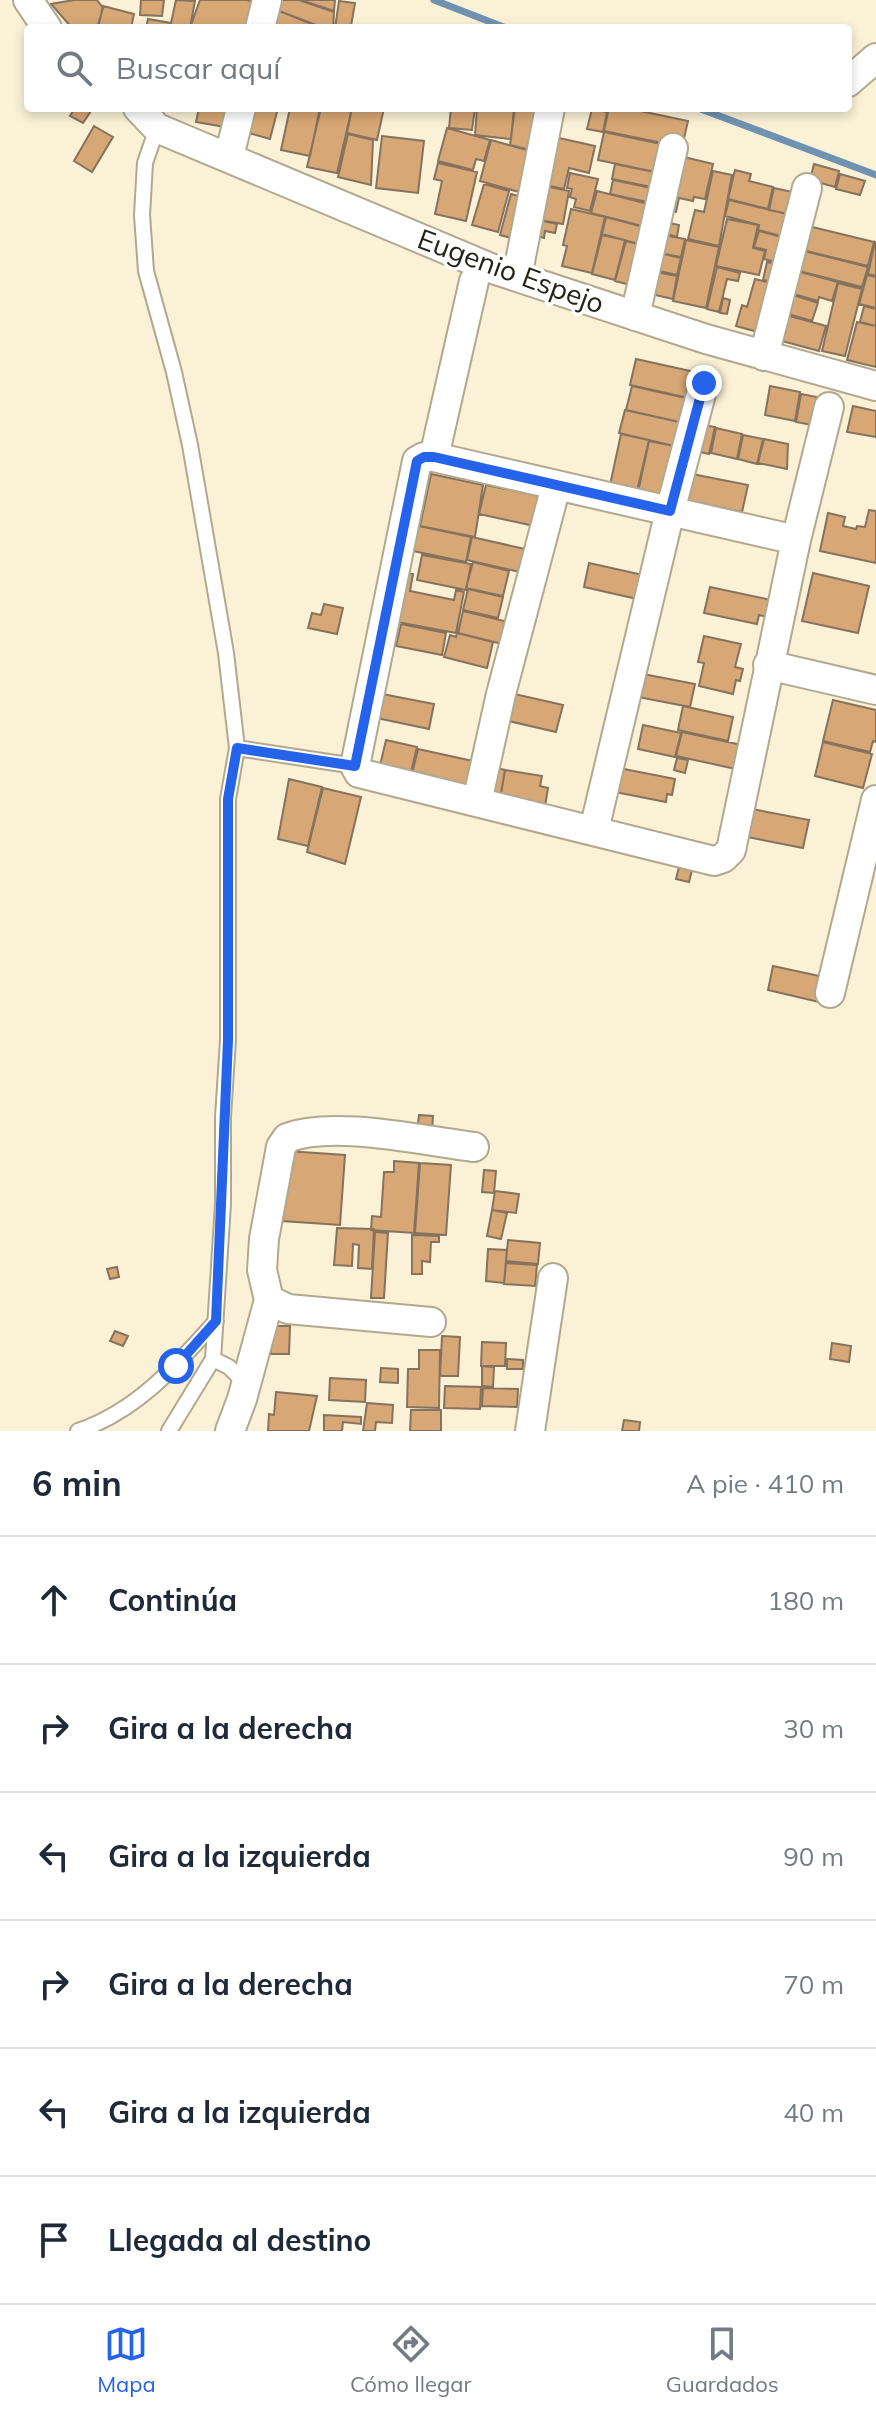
<!DOCTYPE html>
<html lang="es">
<head>
<meta charset="utf-8">
<style>
  :root { --surface:#fff; --page:#f2f2f3; --text:#1f2937; --muted:#747a83; --line:#e0e1e3; --accent:#2563eb }
  body { margin:0; font-family:Mulish,sans-serif; background:var(--page); color:var(--text) }
  .stop { position:absolute; width:24px; height:24px; margin:-18px; border:6px solid #2563eb; border-radius:50%; background:#fff }
  .stop.end { background:#2563eb; border-color:#fff; box-shadow:0 2px 8px #0008 }
  .list { margin:0; padding:0; list-style:none }
  h2 { display:flex; justify-content:space-between; align-items:center; height:104px; margin:0; padding:0 32px; font-size:34px }
  h2 small { font-size:26px; font-weight:400; color:var(--muted) }
  .list li { display:grid; grid-template-columns:52px 1fr auto; gap:24px; align-items:center; box-sizing:border-box; height:128px; padding:0 32px; border-top:2px solid var(--line) }
  .list b { display:block; font-size:30px; white-space:nowrap }
  .list em { font-size:26px; font-style:normal; color:var(--muted) }
  .icon { flex:none; width:44px; height:44px; fill:none; stroke:currentColor; stroke-width:2; stroke-linecap:round; stroke-linejoin:round }
  .map { position:relative; flex:none; width:876px; height:1431px; overflow:hidden }
  .search { position:absolute; background:var(--surface); box-shadow:0 4px 12px #0003; left:24px; right:24px; top:24px; height:88px; display:flex; align-items:center; gap:20px; box-sizing:border-box; padding:0 28px; border-radius:8px; color:var(--muted); font-size:30px }
  .sheet { height:872px; background:var(--surface) }
  nav { display:flex; justify-content:space-around; align-items:center; box-sizing:border-box; height:112px; border-top:2px solid var(--line); background:var(--surface); font-size:22px; color:var(--muted) }
  nav a { display:grid; justify-items:center; gap:4px }
  nav .on { color:var(--accent) }
  .map>svg:first-child { display:block }
</style>
</head>
<body>
<div class="map">
<svg width="876" height="1431" viewBox="0 0 876 1431">
  <rect width="100%" height="100%" fill="#faf1d6"/>
  <g fill="none" stroke-linecap="round" stroke-linejoin="round">
    <!-- stream -->
    <path stroke="#7092b1" stroke-width="7" d="M434,0L506,28
      M698,108L876,175"/>
  </g>
  <!-- building -->
  <path fill="#d7a775" stroke="#85725f" stroke-width="2" d="M74,0H97L103,8L97,28H72L51,4Z
    M141,0H164L162,16L140,15Z
    M176,0L195,1L190,28H146L148,19L171,23Z
    M200,0H247L259,4L250,28H198L191,25Z
    M272,0H299L334,12L333,28H324L271,8Z
    M301,0H335L334,11Z
    M339,1L355,3L351,26L348,28H335Z
    M103,6L134,14L131,28H98Z
    M269,7L322,28H282L265,22Z
    M75,108H93L83,123L70,116Z
    M199,108H228L225,127L196,122Z
    M251,108H278L270,139L245,132Z
    M290,108H320L310,156L281,150Z
    M321,108H352L337,173L307,167Z
    M352,108H384L377,140L347,133Z
    M451,108H475L472,130L449,128Z
    M477,108H514L511,139L475,135Z
    M515,108H543L534,151L510,145Z
    M609,108H626L688,121L682,147L604,131Z
    M592,109L607,112L603,132L587,129Z
    M94,126L113,137L92,172L74,161Z
    M447,128L490,140L484,161L476,159L473,170L438,161Z
    M604,132L666,145L660,173L598,160Z
    M348,134L373,140L371,185L338,177Z
    M382,136L424,141L418,193L376,188Z
    M550,136L595,146L589,173L569,168L564,189L540,184Z
    M491,140L537,153L526,194L480,181Z
    M680,156L713,164L705,199L694,197L693,201L679,198L676,212L669,211Z
    M438,163L477,172L466,221L435,214L442,181L434,179Z
    M615,164L659,173L656,188L612,179Z
    M814,164L839,171L835,187L810,180Z
    M735,170L751,174L749,181L773,187L768,209L728,199Z
    M713,171L732,175L719,246L688,239L695,210L704,212Z
    M570,173L598,179L590,211L574,207L576,199L570,197L572,189L567,188Z
    M840,174L865,181L860,195L836,189Z
    M613,180L656,189L652,203L610,194Z
    M484,184L509,191L498,232L472,225Z
    M540,185L569,191L563,224L533,219Z
    M774,188L802,194L798,216L769,210Z
    M597,191L656,206L650,228L591,213Z
    M511,194L529,199L519,240L500,235Z
    M729,200L795,216L789,238L758,230L759,225L725,216Z
    M571,209L605,217L592,273L562,266L567,246L563,245Z
    M606,217L651,229L646,246L602,234Z
    M727,219L758,225L753,248L765,251L759,275L716,266Z
    M538,220L557,224L555,233L545,231L544,238L534,235Z
    M665,222L679,225L677,237L663,233Z
    M804,225L874,242L868,266L798,249Z
    M759,231L793,240L786,265L764,259L766,250L754,247Z
    M602,235L625,240L615,280L592,274Z
    M663,235L685,239L681,257L659,253Z
    M686,240L719,247L706,308L673,301Z
    M626,241L649,247L638,287L615,281Z
    M875,242L876,243V276L868,274Z
    M796,249L868,267L862,287L791,269Z
    M659,253L681,258L677,275L655,270Z
    M767,262L781,265L777,282L763,280Z
    M717,267L740,273L738,281L727,279L719,312L707,309Z
    M789,269L838,282L832,301L819,297L818,301L783,291Z
    M656,272L677,276L673,299L651,294Z
    M867,275L876,277V308L859,304Z
    M755,279L782,286L769,335L736,326L742,305L747,307Z
    M838,283L862,289L845,356L822,351Z
    M784,292L818,303L812,321L778,311Z
    M723,298L730,300L727,314L720,313Z
    M864,306L876,309V326L860,322Z
    M779,313L826,326L819,351L771,338Z
    M857,322L876,326V367L847,360Z
    M636,359L695,372L689,398L630,385Z
    M632,386L690,399L684,423L626,410Z
    M770,386L800,392L795,421L765,415Z
    M801,394L817,397L812,425L796,422Z
    M853,406L876,411V437L847,432Z
    M625,410L679,422L674,446L619,433Z
    M697,424L715,427L709,454L691,450Z
    M716,428L742,434L737,459L711,453Z
    M621,434L649,440L637,491L610,485Z
    M743,435L763,439L757,464L738,459Z
    M764,439L788,444L787,469L758,463Z
    M649,441L683,448L671,499L638,492Z
    M687,473L748,485L742,512L682,500Z
    M431,474L483,485L475,537L420,526Z
    M486,485L545,497L539,527L479,514Z
    M869,510L876,511V563L820,551L828,513L845,517L843,526L856,529L857,526L865,527Z
    M419,526L471,537L466,562L413,551Z
    M472,537L525,549L520,572L467,560Z
    M422,555L471,564L466,590L417,580Z
    M473,562L509,571L503,596L466,588Z
    M589,563L652,577L646,601L584,587Z
    M406,573L413,574L410,591L454,600L456,590L464,592L456,633L397,622Z
    M813,573L869,586L858,633L802,621Z
    M710,587L771,600L767,617L759,615L757,624L704,613Z
    M468,589L503,597L498,618L463,610Z
    M324,604L343,608L337,634L308,628L312,613L321,615Z
    M463,611L504,621L502,644L458,633Z
    M401,624L446,633L442,655L396,646Z
    M457,633L493,642L487,668L444,657L450,635L456,637Z
    M704,636L741,644L735,667L743,669L740,681L736,680L733,694L699,686L704,663L698,662Z
    M638,673L695,684L690,707L633,696Z
    M372,692L434,704L429,729L367,716Z
    M506,692L563,705L556,732L500,719Z
    M833,700L876,710V742L873,741L870,752L823,741Z
    M683,706L733,717L728,741L678,730Z
    M643,725L681,733L675,757L638,749Z
    M682,732L742,745L736,769L676,756Z
    M386,740L417,747L409,781L378,774Z
    M823,742L872,754L863,788L815,776Z
    M418,749L473,761L466,791L411,778Z
    M677,758L688,760L685,773L674,770Z
    M489,766L505,770L501,794L484,790Z
    M619,768L675,779L672,795L667,794L666,802L615,792Z
    M505,770L542,776L540,786L548,788L545,806L500,799Z
    M289,779L322,787L308,846L278,839Z
    M323,788L361,797L345,864L307,852Z
    M752,809L809,820L803,848L747,837Z
    M680,863L693,866L689,882L676,879Z
    M773,966L824,977L819,1002L768,990Z
    M419,1115L433,1116L432,1133L417,1132Z
    M287,1151L345,1155L340,1225L282,1221Z
    M394,1161L419,1163L414,1233L371,1230L372,1216L381,1217L384,1172H394Z
    M420,1163L451,1165L446,1235L415,1233Z
    M484,1170L496,1171L494,1193L482,1192Z
    M495,1191L519,1194L516,1213L492,1210Z
    M492,1210L507,1213L501,1239L487,1236Z
    M337,1228L374,1229L372,1269L358,1268L359,1245L353,1244L352,1266L334,1265Z
    M375,1232L388,1233L384,1298H371Z
    M412,1235L439,1236V1242H431L430,1262L422,1261V1274H412Z
    M508,1240L540,1243L538,1264L506,1261Z
    M488,1249L507,1250L504,1283L486,1281Z
    M506,1263L537,1265L535,1286L504,1284Z
    M117,1267L119,1277L110,1279L107,1269Z
    M271,1326H290L289,1354H271Z
    M115,1331L128,1336L123,1346L110,1341Z
    M442,1336L460,1337L458,1376H440Z
    M482,1342L506,1343L505,1366H481Z
    M832,1343L851,1346L849,1362L830,1359Z
    M419,1350H440L439,1408L407,1407L408,1369H419Z
    M507,1359L523,1360V1369H507Z
    M482,1366L494,1367L493,1387L482,1386Z
    M381,1368L398,1369V1383L380,1382Z
    M330,1378L366,1380L365,1402L329,1400Z
    M445,1386L481,1387L480,1409L444,1408Z
    M483,1388L518,1389L517,1407L482,1406Z
    M276,1392L317,1396L309,1431H268L269,1414L274,1415Z
    M367,1403L393,1405L392,1423L376,1422L375,1431H363Z
    M411,1410H441V1431H410Z
    M324,1415L361,1417V1424L343,1422L342,1431H324Z
    M624,1420L640,1422L639,1431H622Z"/>
  <g fill="none" stroke-linecap="round" stroke-linejoin="round">
    <defs>
      <path id="lane" d="M157,128L145,163L142,215L146,271L174,372L190,445L226,653L237,748L228,799V1040L223,1117V1204L213,1359L229,1367L242,1380V1388
        M237,748L355,766
        M78,1431C137,1411 176,1366 216,1321
        M169,1431L213,1359"/>
      <path id="street" d="M28,0L47,28
        M260,28L267,0
        M848,82L876,58
        M138,108L157,128L493,269L706,339L876,386
        M229,157L241,108
        M517,277L550,108
        M635,316L673,148
        M764,356L807,188
        M434,457L474,281
        M796,540L434,457H424L417,461L355,766L359,773L714,861L723,858L731,850L796,540L829,407
        M768,665L876,690
        M477,802L501,694L556,486
        M594,830L670,511L704,383
        M830,993L876,800
        M431,1322L288,1309L269,1300L262,1270L264,1239L281,1147L287,1138C333,1120 424,1141 474,1147
        M230,1431L242,1399L269,1300
        M530,1431L553,1278"/>
    </defs>
    <!-- lane casing -->
    <use href="#lane" stroke="#b1a98f" stroke-width="18"/>
    <!-- street casing -->
    <use href="#street" stroke="#b1a98f" stroke-width="32"/>
    <!-- lane -->
    <use href="#lane" stroke="#fff" stroke-width="14"/>
    <!-- street -->
    <use href="#street" stroke="#fff" stroke-width="28"/>
  </g>
  <g fill="none" stroke-linecap="round" stroke-linejoin="round">
    <!-- route -->
    <path stroke="#2563eb" stroke-width="10" d="M176,1366L216,1321L228,1040V799L237,748L355,766L417,461L424,457H434L670,511L704,383"/>
  </g>
  <g text-anchor="middle" stroke-width="7" stroke-linejoin="round" paint-order="stroke">
    <!-- street labels -->
    <g font-size="28" fill="#262218" stroke="#fff">
      <text transform="translate(511 271) rotate(20)" y="10">Eugenio Espejo</text>
    </g>
  </g>
</svg>
<div class="stop" style="left:176px;top:1366px"></div>
<div class="stop end" style="left:704px;top:383px"></div>
<div class="search"><svg class="icon" aria-label="search" viewBox="0 0 24 24"><circle cx="10" cy="10" r="6"/><path d="M15 15l6 6"/></svg>Buscar aquí</div>
</div>
<section class="sheet">
<h2>6 min<small>A pie · 410 m</small></h2>
<ul class="list">
<li><svg class="icon" aria-label="ahead" viewBox="0 0 24 24"><path d="M12 20V5M6 11l6-6 6 6"/></svg><div><b>Continúa</b></div><em>180 m</em></li>
<li><svg class="icon" aria-label="right" viewBox="0 0 24 24"><path d="M7 20v-9h11M14 6l5 5-5 5"/></svg><div><b>Gira a la derecha</b></div><em>30 m</em></li>
<li><svg class="icon" aria-label="left" viewBox="0 0 24 24"><path d="M17 20v-9H6M10 6l-5 5 5 5"/></svg><div><b>Gira a la izquierda</b></div><em>90 m</em></li>
<li><svg class="icon" aria-label="right" viewBox="0 0 24 24"><path d="M7 20v-9h11M14 6l5 5-5 5"/></svg><div><b>Gira a la derecha</b></div><em>70 m</em></li>
<li><svg class="icon" aria-label="left" viewBox="0 0 24 24"><path d="M17 20v-9H6M10 6l-5 5 5 5"/></svg><div><b>Gira a la izquierda</b></div><em>40 m</em></li>
<li><svg class="icon" aria-label="arrive" viewBox="0 0 24 24"><path d="M6 21V4h12l-3 4 3 4H6"/></svg><div><b>Llegada al destino</b></div></li>
</ul>
</section>
<nav>
<a class="on"><svg class="icon" aria-label="map" viewBox="0 0 24 24"><path d="M3 6l6-2 6 2 6-2v14l-6 2-6-2-6 2zM9 4v14M15 6v14"/></svg>Mapa</a>
<a><svg class="icon" aria-label="directions" viewBox="0 0 24 24"><path d="M12 3l9 9-9 9-9-9zM9 14v-3h6M13 9l2 2-2 2"/></svg>Cómo llegar</a>
<a><svg class="icon" aria-label="saved" viewBox="0 0 24 24"><path d="M7 4h10v16l-5-4-5 4z"/></svg>Guardados</a>
</nav>
</body>
</html>
